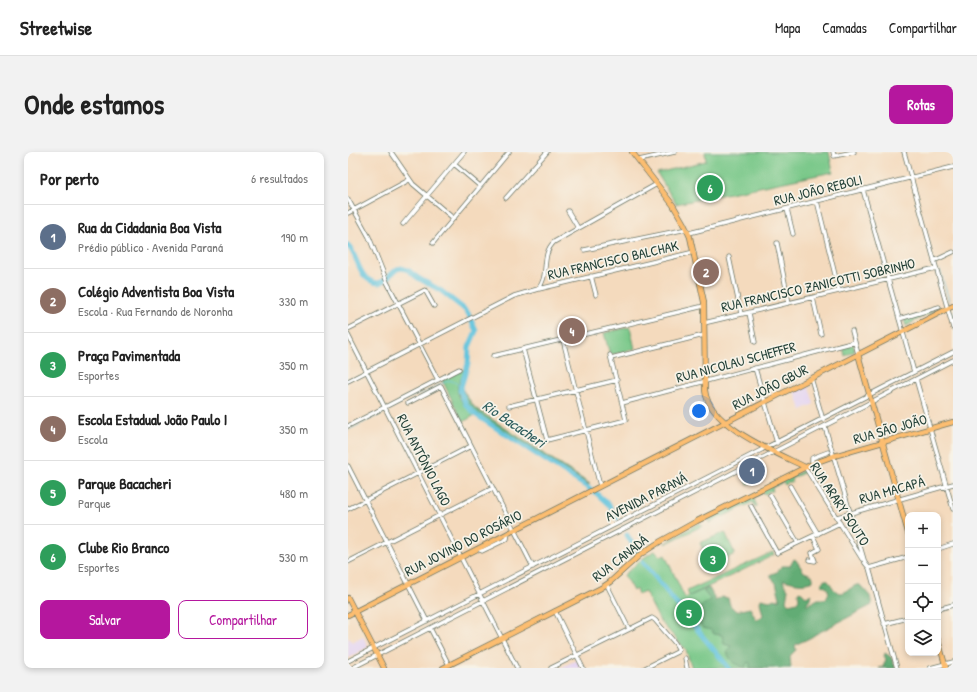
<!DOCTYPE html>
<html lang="pt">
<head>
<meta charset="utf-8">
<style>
  :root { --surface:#fff; --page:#f2f2f2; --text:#222; --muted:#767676; --line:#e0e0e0; --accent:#b5179e }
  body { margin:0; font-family:"Patrick Hand",sans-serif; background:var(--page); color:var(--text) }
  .controls { position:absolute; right:12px; bottom:12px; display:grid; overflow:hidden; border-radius:8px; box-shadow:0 2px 6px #0003 }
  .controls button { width:36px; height:36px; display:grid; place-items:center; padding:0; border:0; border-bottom:1px solid var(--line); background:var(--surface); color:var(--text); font:20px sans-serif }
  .you { position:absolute; left:351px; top:259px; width:14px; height:14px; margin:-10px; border:3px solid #fff; border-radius:50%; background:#1a73e8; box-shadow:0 0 0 6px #1a73e833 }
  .badge { display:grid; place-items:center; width:26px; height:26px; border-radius:50%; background:var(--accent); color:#fff; font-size:13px; font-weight:700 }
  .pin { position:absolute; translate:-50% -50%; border:2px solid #fff; box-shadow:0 1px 4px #0006 }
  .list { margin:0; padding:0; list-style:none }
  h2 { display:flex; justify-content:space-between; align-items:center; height:52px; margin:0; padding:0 16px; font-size:17px }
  h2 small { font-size:13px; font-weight:400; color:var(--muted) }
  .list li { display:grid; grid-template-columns:26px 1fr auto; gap:12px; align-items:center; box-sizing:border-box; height:64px; padding:0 16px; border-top:1px solid var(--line) }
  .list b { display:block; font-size:15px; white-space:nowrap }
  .list p { margin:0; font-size:13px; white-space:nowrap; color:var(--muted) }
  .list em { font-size:13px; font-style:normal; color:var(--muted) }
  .actions { display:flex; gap:8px; padding:12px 16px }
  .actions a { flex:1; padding:9px 0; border:1px solid var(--accent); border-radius:8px; text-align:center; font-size:14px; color:var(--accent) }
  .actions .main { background:var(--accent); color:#fff }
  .icon { flex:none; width:22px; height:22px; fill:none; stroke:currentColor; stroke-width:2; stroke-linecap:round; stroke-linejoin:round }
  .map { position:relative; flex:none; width:605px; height:516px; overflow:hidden; border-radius:8px }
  header { display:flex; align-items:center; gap:24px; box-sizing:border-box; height:56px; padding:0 20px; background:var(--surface); border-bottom:1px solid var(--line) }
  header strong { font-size:19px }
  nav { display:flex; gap:22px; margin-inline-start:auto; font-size:14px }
  .intro { display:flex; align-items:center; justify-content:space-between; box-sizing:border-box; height:96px; padding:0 24px }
  h1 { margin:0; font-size:28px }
  .button { padding:10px 18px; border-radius:8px; background:var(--accent); color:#fff; font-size:14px; font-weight:700 }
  main { display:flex; gap:24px; padding:0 24px }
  aside { flex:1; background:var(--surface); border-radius:8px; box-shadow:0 2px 6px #0003 }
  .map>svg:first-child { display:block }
</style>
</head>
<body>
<header>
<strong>Streetwise</strong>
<nav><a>Mapa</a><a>Camadas</a><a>Compartilhar</a></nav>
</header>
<div class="intro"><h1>Onde estamos</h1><a class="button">Rotas</a></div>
<main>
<aside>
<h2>Por perto<small>6 resultados</small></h2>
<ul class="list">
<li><span class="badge" style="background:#5c6f8a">1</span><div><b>Rua da Cidadania Boa Vista</b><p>Prédio público · Avenida Paraná</p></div><em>190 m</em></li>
<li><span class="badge" style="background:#8d6e63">2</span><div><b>Colégio Adventista Boa Vista</b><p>Escola · Rua Fernando de Noronha</p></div><em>330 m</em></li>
<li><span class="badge" style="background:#2e9e5b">3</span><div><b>Praça Pavimentada</b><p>Esportes</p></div><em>350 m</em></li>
<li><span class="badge" style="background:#8d6e63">4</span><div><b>Escola Estadual João Paulo I</b><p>Escola</p></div><em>350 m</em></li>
<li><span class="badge" style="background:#2e9e5b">5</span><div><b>Parque Bacacheri</b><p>Parque</p></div><em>480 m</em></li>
<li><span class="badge" style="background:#2e9e5b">6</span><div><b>Clube Rio Branco</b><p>Esportes</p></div><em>530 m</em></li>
</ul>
<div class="actions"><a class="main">Salvar</a><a>Compartilhar</a></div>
</aside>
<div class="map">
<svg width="605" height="516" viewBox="0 0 605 516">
  <rect width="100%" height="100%" fill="#f7f3e8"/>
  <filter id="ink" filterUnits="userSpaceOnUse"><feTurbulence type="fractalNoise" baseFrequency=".025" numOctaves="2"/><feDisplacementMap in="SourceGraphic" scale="8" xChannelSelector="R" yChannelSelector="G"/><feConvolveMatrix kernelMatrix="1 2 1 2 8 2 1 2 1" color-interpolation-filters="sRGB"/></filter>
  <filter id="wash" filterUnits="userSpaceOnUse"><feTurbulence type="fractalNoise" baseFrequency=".012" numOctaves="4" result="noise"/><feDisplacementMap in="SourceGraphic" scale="16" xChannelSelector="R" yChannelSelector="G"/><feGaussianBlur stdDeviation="0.9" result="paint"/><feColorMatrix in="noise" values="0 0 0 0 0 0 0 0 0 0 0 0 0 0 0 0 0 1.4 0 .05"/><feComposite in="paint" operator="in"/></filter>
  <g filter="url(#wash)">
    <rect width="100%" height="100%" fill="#f4dabd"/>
    <!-- built -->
    <path fill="#e3d3f2" d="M460,232L466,252L453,258L447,239Z
      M15,484L20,495L0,506V485L4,490Z
      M229,508L233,516H212Z"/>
    <!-- green -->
    <path fill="#78c788" stroke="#4c825e" d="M357,0H481L485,20L328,52L309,21L358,9Z
      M589,157L558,174L556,168Z
      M282,175L287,197L262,203L256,181Z
      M505,192L507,199L497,204L495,195Z
      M119,216C116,221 112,228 110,233C107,245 119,257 127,263L115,270L94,228Z
      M456,318L457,320L443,327L444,330H440L437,333L435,330L424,336L425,339H421L418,342L415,341L405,345L409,354L407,355L405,350L361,371L360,367Z
      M407,319L411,326L400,332L396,325Z
      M351,371L354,374L317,392V391Z
      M377,380L387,402L362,414L352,391Z
      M306,399L309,400L313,405L317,403L337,446L355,438L395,484L426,516H344L338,498L312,469L297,440L292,442H290L288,437L285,439L276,423L294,407Z
      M425,400L426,403L341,444L339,439Z"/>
    <!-- forest -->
    <path fill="#62ac74" stroke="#407454" d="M114,237L127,256L242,332L241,333L124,258L118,251Z
      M446,407L448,408L456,420L464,423L465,426V429C453,434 446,430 435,428L436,431L440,437L438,449L441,452L449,450L451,447L450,441L451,439L453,440L458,445L464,442L463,445L459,451V453L470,447H478L481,441L479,436L474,433V430L477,428H479C483,431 484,436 488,439C497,446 504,431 512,433L522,444L524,453L468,482C462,487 454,489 447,493L448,498L442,504L443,516H402V511L400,510L396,516H393L392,513C385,512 380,505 379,499L383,494L376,492L374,483L366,482L363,478L355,476L346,466C349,457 354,453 363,448L356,440L357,437L361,436L368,449L373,445L380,446L382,453L388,459L402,456L408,467H411L415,463L412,450L413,447L422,449L426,447L431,448L432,446L428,431L423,426V422L429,420L434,414H442Z
      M537,501L543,505L548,516H531L535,515L538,507L536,504Z"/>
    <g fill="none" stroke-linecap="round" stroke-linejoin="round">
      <!-- stream -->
      <path stroke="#60c3dd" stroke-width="1" d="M554,0L555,3
        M592,118L601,149
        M603,158L605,165
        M42,257L58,246L76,241L101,228L109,231L112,238
        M0,278L35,261"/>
      <!-- river -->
      <path stroke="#60c3dd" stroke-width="5" d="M0,93C11,105 10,130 31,131L37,128L49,117L54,116L60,118L70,126L92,138L115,156L120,161L128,179L121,195L120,212L112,238L118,253L128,263L248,341L261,353L269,366
        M279,383L289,400
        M295,410L356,486L381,516"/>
    </g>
  </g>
  <g filter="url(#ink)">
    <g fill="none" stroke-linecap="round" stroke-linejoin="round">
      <defs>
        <path id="minor" d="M43,0L65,32L105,66
          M485,0L486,4L506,0
          M556,0L605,176
          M291,8L327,0
          M106,12L132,34
          M515,38L566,220
          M158,46L199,0
          M0,47L21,85L39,130L90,228
          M469,49L491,139
          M439,57L445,82
          M220,59L230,76
          M0,61L61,28
          M55,72L116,0
          M341,81L605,15
          M85,91L161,0
          M429,91L441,151
          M236,98L339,77
          M381,105L393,162
          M586,109L605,100
          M243,124L248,143
          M191,137L346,100
          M465,146L473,182
          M401,161L407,190
          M551,167L591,155
          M356,171L588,116
          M0,177L77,138L86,154
          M504,179L510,202
          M0,183L169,516
          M215,188L252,334
          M175,197L199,288L278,268L262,203
          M145,204L356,154
          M263,206L356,183
          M407,216L429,291
          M463,226L475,268
          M568,227L605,357
          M0,229L166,144L190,137C202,124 192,103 206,90L309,32
          M60,251L93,234L185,415
          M274,251L507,190
          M161,254L269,228
          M0,274L111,217
          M477,275L517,411L521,416L549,516
          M464,312V306L480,300
          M0,314L79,469
          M457,315L514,407
          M442,334L470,382
          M422,343L450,391
          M403,354L429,401L492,371
          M0,357L123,294
          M489,365L605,332
          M129,397L134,399L159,387L160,381
          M590,397L605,392
          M461,408L467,409L464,401L471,397L465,384
          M0,410L145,336
          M521,416L560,405
          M259,433L281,477
          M590,457L605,453
          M207,459L235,516
          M536,472L560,466
          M82,476L101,513
          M337,506L339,516
          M0,509L605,200
          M4,516L605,208
          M203,516L304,466L307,468L327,491L331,498L329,500L297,516
          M582,516L605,510"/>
        <path id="major" d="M284,0L325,53L336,72L342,85L356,150L357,238C360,274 429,301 457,315
          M510,202L560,381
          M0,446L36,516
          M0,463L605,154
          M590,488L598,516
          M95,516L253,436L262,430L293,402L313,389L349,369L464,312L486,304L605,270"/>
      </defs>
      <!-- minor casing -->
      <use href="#minor" stroke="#6a7464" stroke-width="5"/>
      <!-- major casing -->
      <use href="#major" stroke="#6a7464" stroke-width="6"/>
      <!-- minor -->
      <use href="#minor" stroke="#fff" stroke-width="3.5"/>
      <!-- major -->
      <use href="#major" stroke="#fcbd6f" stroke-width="4.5"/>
    </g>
  </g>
  <g text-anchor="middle" stroke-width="3.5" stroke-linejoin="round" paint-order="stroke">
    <!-- street labels -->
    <g font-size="14" fill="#1f3d34" stroke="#f7f3e8">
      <text transform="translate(470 38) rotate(-14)" y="5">RUA JOÃO REBOLI</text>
      <text transform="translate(265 108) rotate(-13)" y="5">RUA FRANCISCO BALCHAK</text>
      <text transform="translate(470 133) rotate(-13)" y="5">RUA FRANCISCO ZANICOTTI SOBRINHO</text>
      <text transform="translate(388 210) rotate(-15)" y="5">RUA NICOLAU SCHEFFER</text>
      <text transform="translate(422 235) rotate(-27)" y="5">RUA JOÃO GBUR</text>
      <text transform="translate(542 277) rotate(-16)" y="5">RUA SÃO JOÃO</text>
      <text transform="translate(76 308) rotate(63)" y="5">RUA ANTÔNIO LAGO</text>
      <text transform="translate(544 338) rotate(-16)" y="5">RUA MACAPÁ</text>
      <text transform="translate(298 345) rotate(-27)" y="5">AVENIDA PARANÁ</text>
      <text transform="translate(492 352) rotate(57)" y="5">RUA ARARY SOUTO</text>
      <text transform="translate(115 391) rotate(-27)" y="5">RUA JOVINO DO ROSÁRIO</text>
      <text transform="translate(272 406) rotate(-38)" y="5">RUA CANADÁ</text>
    </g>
    <!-- water labels -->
    <g font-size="15" font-style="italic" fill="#2f5e5e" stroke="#f7f3e8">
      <text transform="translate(166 272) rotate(34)" y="5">Rio Bacacheri</text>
    </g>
  </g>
</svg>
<div class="controls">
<button>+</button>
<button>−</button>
<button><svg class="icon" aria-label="locate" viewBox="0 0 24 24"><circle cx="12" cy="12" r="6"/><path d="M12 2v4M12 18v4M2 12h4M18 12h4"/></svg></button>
<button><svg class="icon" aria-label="layers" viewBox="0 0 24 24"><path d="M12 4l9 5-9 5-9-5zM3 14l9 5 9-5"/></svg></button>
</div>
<div class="you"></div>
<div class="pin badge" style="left:404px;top:319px;background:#5c6f8a">1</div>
<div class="pin badge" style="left:358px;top:120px;background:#8d6e63">2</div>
<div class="pin badge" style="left:365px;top:407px;background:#2e9e5b">3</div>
<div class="pin badge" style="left:224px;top:179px;background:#8d6e63">4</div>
<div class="pin badge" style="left:341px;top:461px;background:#2e9e5b">5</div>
<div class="pin badge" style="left:362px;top:36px;background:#2e9e5b">6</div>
</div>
</main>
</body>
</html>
